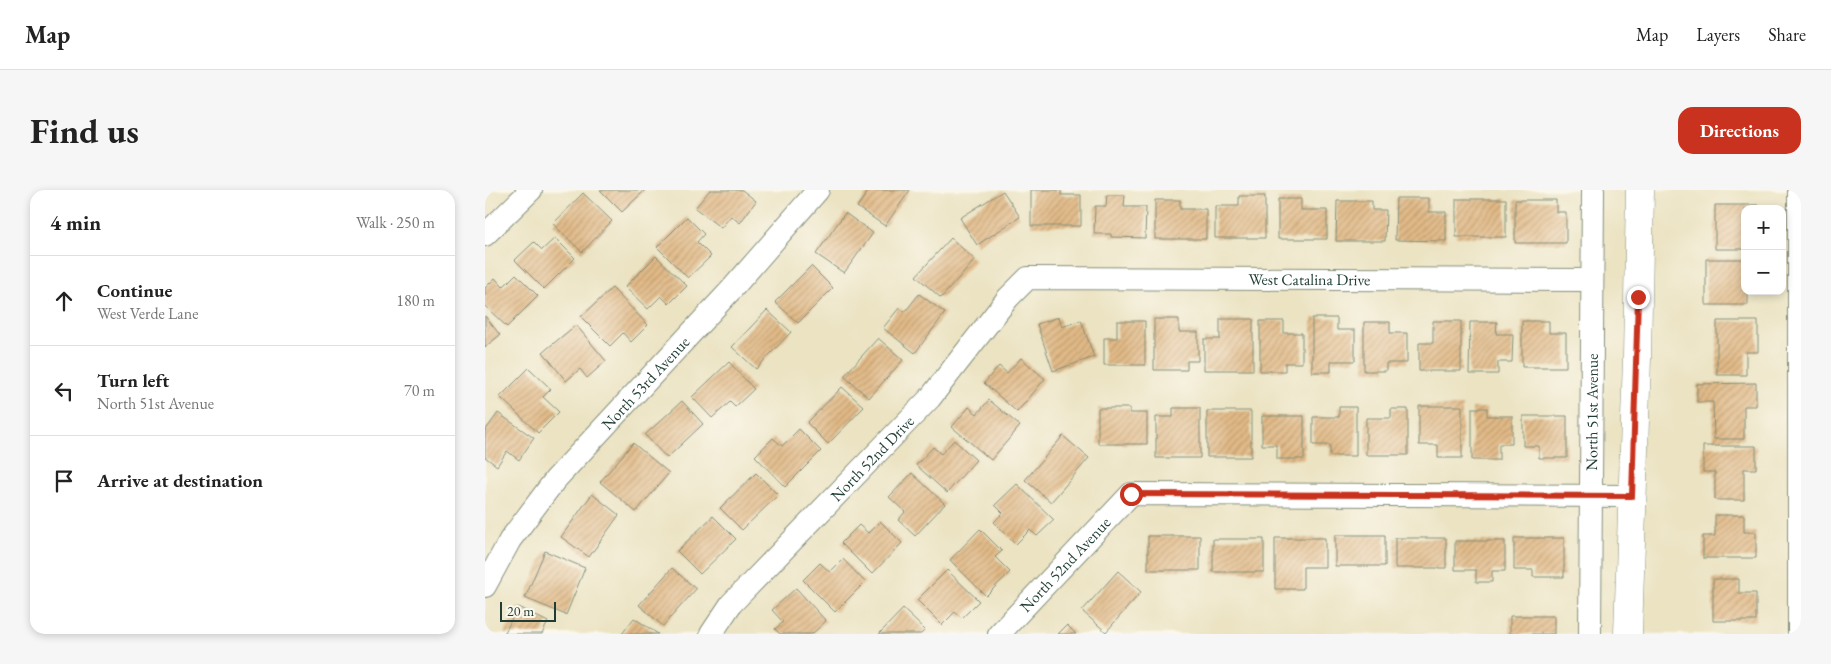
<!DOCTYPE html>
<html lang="en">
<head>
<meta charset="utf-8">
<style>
  :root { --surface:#fff; --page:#f6f6f6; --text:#222; --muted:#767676; --line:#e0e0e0; --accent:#c8321e }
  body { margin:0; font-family:"EB Garamond",serif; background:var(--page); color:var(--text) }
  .controls { position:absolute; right:15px; top:15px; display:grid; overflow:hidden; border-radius:10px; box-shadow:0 2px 8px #0003 }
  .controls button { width:45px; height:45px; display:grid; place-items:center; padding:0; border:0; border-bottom:1px solid var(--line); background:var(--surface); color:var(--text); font:25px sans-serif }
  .scale { position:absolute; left:15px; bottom:12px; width:56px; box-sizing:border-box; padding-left:5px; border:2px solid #1f3d34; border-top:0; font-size:14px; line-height:18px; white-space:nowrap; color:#1f3d34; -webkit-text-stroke:4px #fbf7ec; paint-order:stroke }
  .stop { position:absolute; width:15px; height:15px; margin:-11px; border:4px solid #c8321e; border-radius:50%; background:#fff }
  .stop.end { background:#c8321e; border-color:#fff; box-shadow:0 1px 5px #0008 }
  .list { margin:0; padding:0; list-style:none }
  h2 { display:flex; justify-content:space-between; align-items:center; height:65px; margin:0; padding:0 20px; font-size:21px }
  h2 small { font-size:16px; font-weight:400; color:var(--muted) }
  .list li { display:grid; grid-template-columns:32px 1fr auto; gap:15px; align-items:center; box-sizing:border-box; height:90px; padding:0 20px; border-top:1px solid var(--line) }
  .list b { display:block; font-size:19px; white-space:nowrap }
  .list p { margin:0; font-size:16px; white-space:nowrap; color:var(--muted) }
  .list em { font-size:16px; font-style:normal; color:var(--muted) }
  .icon { flex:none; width:28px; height:28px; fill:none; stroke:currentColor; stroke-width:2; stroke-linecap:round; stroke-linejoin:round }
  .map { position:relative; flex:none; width:1316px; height:444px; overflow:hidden; border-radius:15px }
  header { display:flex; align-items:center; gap:30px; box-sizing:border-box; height:70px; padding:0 25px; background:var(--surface); border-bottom:1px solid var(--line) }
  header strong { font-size:24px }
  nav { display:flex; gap:28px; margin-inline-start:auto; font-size:18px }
  .intro { display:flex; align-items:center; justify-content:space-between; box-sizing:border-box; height:120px; padding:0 30px }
  h1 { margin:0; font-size:35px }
  .button { padding:12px 22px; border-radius:15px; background:var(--accent); color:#fff; font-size:18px; font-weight:700 }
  main { display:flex; gap:30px; padding:0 30px }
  aside { flex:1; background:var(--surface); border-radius:15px; box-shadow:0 2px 8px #0003 }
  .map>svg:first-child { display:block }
</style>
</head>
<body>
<header>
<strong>Map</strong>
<nav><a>Map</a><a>Layers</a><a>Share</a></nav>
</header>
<div class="intro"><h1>Find us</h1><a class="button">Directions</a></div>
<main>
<aside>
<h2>4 min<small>Walk · 250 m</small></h2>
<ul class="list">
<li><svg class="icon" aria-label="ahead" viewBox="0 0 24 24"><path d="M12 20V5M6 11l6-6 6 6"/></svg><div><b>Continue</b><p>West Verde Lane</p></div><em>180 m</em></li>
<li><svg class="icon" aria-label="left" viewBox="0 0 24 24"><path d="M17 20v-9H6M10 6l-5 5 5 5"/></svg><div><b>Turn left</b><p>North 51st Avenue</p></div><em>70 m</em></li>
<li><svg class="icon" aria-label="arrive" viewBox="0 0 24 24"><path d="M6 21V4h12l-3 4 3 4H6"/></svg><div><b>Arrive at destination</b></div></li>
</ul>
</aside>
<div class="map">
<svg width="1316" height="444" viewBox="0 0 1316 444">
  <defs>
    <pattern id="building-hatch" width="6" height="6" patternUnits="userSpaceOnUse" patternTransform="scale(1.25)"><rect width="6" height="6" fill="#e2ba87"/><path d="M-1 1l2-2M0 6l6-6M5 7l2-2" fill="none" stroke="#b7986f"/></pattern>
  </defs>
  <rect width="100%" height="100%" fill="#fbf7ec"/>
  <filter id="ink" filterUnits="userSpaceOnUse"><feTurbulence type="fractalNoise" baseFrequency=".02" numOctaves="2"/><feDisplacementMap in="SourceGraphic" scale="10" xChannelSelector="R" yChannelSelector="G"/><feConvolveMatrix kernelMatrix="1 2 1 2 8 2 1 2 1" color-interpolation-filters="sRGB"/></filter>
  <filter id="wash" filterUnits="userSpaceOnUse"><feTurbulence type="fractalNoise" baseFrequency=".0096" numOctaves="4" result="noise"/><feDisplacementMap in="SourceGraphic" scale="20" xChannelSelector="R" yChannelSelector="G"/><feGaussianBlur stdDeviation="1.12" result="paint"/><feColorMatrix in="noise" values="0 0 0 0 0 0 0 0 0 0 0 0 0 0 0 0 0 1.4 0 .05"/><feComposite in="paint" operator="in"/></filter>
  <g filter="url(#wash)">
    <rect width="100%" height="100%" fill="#ebe3c2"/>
    <g id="blocks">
      <!-- building -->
      <path fill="url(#building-hatch)" d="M115,0H160L137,22Z
        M225,0H257L271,11L255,33L246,26L236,38L210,18Z
        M384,0H425L400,36L372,17Z
        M546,0H576V5H596V36H546Z
        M518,1L535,27L492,55L475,28Z
        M98,3L127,31L97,62L68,34Z
        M622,5H640L639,17H661L660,48L626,47V44H609L610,16H621Z
        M754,6H780V48H730V16H754Z
        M911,8H944V22H961V51L910,50Z
        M793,9H816V20H842V49H793Z
        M971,9H1021V47H971Z
        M670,10H695V19H721V49H670Z
        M1030,10H1071V22H1081V53H1030Z
        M852,11H887V20H901L900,51H851Z
        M1230,15H1273V19H1260V59H1230Z
        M360,23L388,43L359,83L331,64Z
        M202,27L219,44L212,52L226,66L203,88L172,57Z
        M70,48L90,68L59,99L30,70L49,52L57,60Z
        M466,48L490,70L456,108L431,86Z
        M171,66L202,96L184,114L176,106L163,119L140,97Z
        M1221,69H1260V101H1263V115H1221Z
        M326,76L348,98L313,133L290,112Z
        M31,84L53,106L22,137L0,116V98L10,88L18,97Z
        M127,98L163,135L146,152L138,143L125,156L96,127Z
        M434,104L460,123L430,163L398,138L414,118L420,122Z
        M282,120L306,142L271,179L247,157Z
        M0,126L15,145L0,157Z
        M574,127L577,137L596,130L609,167L568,181L552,134Z
        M827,128H852V140H870V171H846V182H827Z
        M669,129H694V142H713V171H702V180H669Z
        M735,129H768V180H719V149H735Z
        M632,131H660V175H619V148H632Z
        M775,131H799V143H817V173H800V181H775Z
        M948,131H976V181H934V153H948Z
        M1037,131H1064V143H1081V177H1037Z
        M1232,131H1273V162H1261V185H1232Z
        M879,132H905V143H922V173H901V181H879Z
        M985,132H1012L1011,144H1028L1027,172H1013V184H984Z
        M91,135L121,171L102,188L95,179L81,191L58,162Z
        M393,148L418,170L384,208L359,186Z
        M536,168L560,189L532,222L499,193L514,176L522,183Z
        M244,172L269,199L250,217L245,212L227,228L207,207Z
        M44,178L66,199L58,207L74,222L53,243L15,207Z
        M1271,193V216H1259V249H1229L1228,212H1212V194Z
        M357,197L379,217L343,254L322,233Z
        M504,210L535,236L506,270L467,237L484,217L492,224Z
        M197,211L218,234L182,268L160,245Z
        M934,216H977V268H953V255H934Z
        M854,217H871V266H845V255H828V227H854Z
        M613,218H645V223H662V254H613Z
        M688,218H715V268H671V227H688Z
        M987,218H1002V226H1027V254H1014V270H987Z
        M906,219H923V265H881V228H906Z
        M722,221H766V267H722Z
        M13,223L49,248L34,270L22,261L12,276L0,267V241Z
        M777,226H819V269H792V255H777Z
        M1038,226H1082V268H1054V256H1038Z
        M314,239L336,261L300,297L270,266L288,248L297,256Z
        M578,246L604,268L566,312L540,290Z
        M469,250L491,270L462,303L431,275L448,257L456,264Z
        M148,253L184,283L151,322L115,292Z
        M1218,256H1271V279H1259V310H1230V282H1218Z
        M271,283L293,305L257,340L235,318Z
        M427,283L460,314L430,346L413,330L420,322L404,307Z
        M532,294L569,330L552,346L545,340L531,354L509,332L518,323L510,315Z
        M107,304L134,325L104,367L76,347Z
        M1230,325H1259V342H1271V368H1218V346H1230Z
        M228,326L251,349L215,384L192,361Z
        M395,331L417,353L387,384L356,353L374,335L383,343Z
        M495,339L517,361L510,367L525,382L501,406L465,370Z
        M850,345H900V376H850Z
        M663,346H715V380H663Z
        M790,348H840V377H818V399H790Z
        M910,348H961V378H910Z
        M1029,348H1079V387H1048V380H1029Z
        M728,349H779V382H728Z
        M970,351H1020V381H1007V392H991V380H970Z
        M60,361L100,378L81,425L40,408Z
        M358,369L380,392L350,422L318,390L335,373L345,382Z
        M187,378L211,399L178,436L154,415Z
        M462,380L494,411L477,428L470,422L457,435L432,410Z
        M633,381L656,402L621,442L597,421Z
        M1228,389H1254V403H1271V431H1228Z
        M311,398L341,431L327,444H295L290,439L298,432L287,420Z
        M33,417L63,432L57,444H19Z
        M418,419L440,440L436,444H394Z
        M1025,426H1069V444H1025Z
        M149,428L173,444H137Z
        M582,435L591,444H573Z"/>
    </g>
  </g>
  <g filter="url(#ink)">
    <use href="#blocks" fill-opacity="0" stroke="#85907b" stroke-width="1"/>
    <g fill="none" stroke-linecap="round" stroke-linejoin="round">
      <defs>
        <g id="street">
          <path d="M0,45L46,0"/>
          <path id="s1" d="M0,396L25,350L70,290L246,100L333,0"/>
          <path id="s2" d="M226,444L246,414L445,208L523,108L543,88L1107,90"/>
          <path id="s3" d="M514,444L646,304L1147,306"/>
          <path id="s4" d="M1105,444L1108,0"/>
          <path d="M1314,444V0"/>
        </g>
        <path id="primary" d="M1143,444L1152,168L1155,0"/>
      </defs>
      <!-- street casing -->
      <use href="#street" stroke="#85907b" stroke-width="24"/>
      <!-- primary casing -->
      <use href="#primary" stroke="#85907b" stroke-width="29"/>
      <!-- street -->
      <use href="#street" stroke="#fff" stroke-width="22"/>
      <!-- primary -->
      <use href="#primary" stroke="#fff" stroke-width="28"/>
    </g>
  </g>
  <g fill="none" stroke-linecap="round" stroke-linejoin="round" filter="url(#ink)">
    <!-- route -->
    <path stroke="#c8321e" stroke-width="6" d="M646,304L1147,306L1153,107"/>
  </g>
  <g text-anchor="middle" stroke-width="4.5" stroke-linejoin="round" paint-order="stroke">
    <!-- street labels -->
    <g font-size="16" fill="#1f3d34" stroke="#fbf7ec">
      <text dy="6" stroke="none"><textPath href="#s2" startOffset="759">West Catalina Drive</textPath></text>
      <text dy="6" stroke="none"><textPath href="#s1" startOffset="260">North 53rd Avenue</textPath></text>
      <text dy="6" stroke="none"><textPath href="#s4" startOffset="222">North 51st Avenue</textPath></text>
      <text dy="6" stroke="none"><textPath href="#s2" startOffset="239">North 52nd Drive</textPath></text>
      <text dy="6" stroke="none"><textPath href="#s3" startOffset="96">North 52nd Avenue</textPath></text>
    </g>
  </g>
</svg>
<div class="controls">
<button>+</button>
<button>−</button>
</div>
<div class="scale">20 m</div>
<div class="stop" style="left:646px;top:304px"></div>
<div class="stop end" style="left:1153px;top:107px"></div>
</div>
</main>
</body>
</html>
